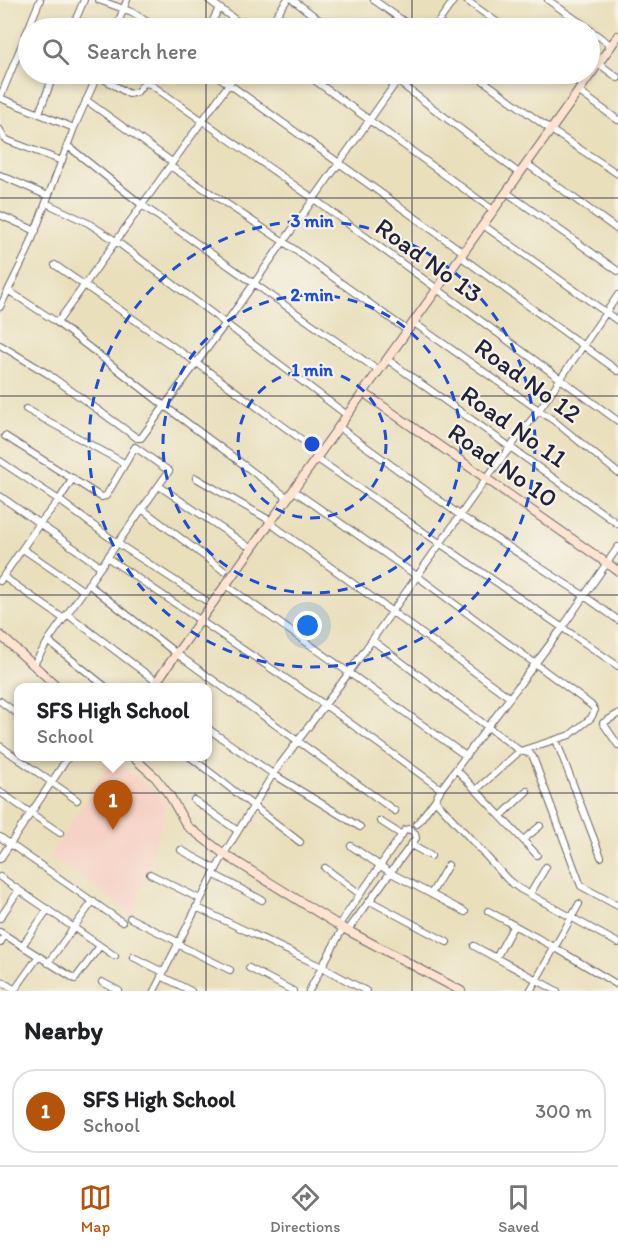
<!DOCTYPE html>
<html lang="en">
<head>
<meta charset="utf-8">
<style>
  :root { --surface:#fff; --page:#f2f2f2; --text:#202124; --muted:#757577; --line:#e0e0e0; --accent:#b45309 }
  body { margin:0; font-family:Itim,sans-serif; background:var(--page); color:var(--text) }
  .you { position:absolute; left:308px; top:626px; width:21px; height:21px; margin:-15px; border:4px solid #fff; border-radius:50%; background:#1a73e8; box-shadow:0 0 0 9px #1a73e833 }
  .badge { display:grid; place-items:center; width:39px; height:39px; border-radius:50%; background:var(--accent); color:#fff; font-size:20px; font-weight:700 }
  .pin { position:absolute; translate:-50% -50px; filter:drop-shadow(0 2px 3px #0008) }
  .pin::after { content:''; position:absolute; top:32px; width:21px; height:18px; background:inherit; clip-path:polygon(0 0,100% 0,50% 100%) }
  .popup { position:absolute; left:14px; top:683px; width:198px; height:78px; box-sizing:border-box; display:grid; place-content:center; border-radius:12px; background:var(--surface); filter:drop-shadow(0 2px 4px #0005); font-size:20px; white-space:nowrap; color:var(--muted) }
  .popup b { font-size:22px; color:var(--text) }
  .popup::after { content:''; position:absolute; left:50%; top:100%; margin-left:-12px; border:12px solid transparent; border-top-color:var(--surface) }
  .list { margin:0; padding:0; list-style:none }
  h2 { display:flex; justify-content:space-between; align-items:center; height:78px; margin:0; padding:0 24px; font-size:26px }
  h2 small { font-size:20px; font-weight:400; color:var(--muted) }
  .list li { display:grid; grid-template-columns:39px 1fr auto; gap:18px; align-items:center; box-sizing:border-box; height:84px; margin:0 12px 12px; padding:0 12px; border:2px solid var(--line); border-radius:24px }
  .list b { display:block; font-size:22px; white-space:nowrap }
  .list p { margin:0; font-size:20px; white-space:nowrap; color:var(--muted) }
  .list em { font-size:20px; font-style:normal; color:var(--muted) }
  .icon { flex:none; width:33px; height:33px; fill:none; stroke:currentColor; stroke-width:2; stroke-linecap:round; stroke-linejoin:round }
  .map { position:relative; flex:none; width:618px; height:991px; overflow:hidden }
  .search { position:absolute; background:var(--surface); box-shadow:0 3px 9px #0003; left:18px; right:18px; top:18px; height:66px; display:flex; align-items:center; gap:15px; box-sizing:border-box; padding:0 21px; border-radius:33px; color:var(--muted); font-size:22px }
  .sheet { height:174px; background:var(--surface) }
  nav { display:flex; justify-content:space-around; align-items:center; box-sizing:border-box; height:84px; border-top:2px solid var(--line); background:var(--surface); font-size:16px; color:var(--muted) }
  nav a { display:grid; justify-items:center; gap:3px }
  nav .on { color:var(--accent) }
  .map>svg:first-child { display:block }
</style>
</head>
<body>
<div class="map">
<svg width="618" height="991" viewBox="0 0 618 991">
  <rect width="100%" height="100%" fill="#f7f3e8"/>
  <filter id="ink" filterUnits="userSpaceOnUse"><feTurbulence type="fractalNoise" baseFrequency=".0167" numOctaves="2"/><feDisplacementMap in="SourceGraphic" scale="12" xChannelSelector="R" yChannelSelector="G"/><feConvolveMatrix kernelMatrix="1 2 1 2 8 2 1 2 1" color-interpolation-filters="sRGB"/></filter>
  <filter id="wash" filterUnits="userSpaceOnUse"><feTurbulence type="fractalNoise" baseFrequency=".008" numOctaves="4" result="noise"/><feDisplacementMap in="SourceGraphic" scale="24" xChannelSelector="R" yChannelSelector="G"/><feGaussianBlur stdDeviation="1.35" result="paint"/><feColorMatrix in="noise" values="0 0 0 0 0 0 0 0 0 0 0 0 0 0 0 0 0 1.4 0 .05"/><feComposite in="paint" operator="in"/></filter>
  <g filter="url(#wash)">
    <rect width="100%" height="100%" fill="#e9dfbb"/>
    <!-- built -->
    <path fill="#f6d1c5" d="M113,757L168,803L133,915L50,856Z"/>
  </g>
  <g filter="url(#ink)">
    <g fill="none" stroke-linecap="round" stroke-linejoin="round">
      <defs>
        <path id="street" d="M99,0L132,12L157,28
          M209,0L246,28
          M293,0L330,28
          M374,0L413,28
          M466,0L505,28
          M548,0L588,28
          M72,28L84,0
          M116,28L127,0
          M209,28L219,8
          M267,28L287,0
          M434,28L454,0
          M590,30L612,46
          M598,63L618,78
          M215,74L463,252
          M306,74L493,210
          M388,74L520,174
          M474,74L551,130L618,174
          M566,74L582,85
          M97,75L129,94L137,92L144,83L150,84L314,199L618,421
          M578,91L618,120
          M0,98L40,0
          M0,98L74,128
          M86,100L172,162
          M39,113L54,74
          M0,130L4,138L9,141L62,161
          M68,146L142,205L379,371
          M527,164L618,230
          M170,166L284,242L408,331
          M0,175L48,196
          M506,192L618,271
          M46,203L88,223L116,241L347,415
          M0,215L36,231
          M483,225L618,321
          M460,256L618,371
          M55,265L197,363L320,453
          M9,291L55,321L60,319L236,74
          M0,307L28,250L74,128L98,74
          M55,321L166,407L288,498
          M414,323L553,420L618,473
          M0,345L48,374L137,438H141L226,323L402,74
          M388,360L618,524
          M26,409L124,463
          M339,427L461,516L583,595L618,620
          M5,436L101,497L106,496L135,447L169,471L50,638L34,664
          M316,458L618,666
          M0,461L59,500L117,543L205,600
          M196,478L271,521
          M159,486L246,545
          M293,490L417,576L591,705L595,710L591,718L570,735L520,751L476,790
          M0,496L101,567
          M142,509L224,571
          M270,523L509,697
          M23,549L84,591
          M108,558L325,705L441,789L562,628L618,547
          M4,577L64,619
          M0,581L40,523L59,500L73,478
          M88,584L177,654L395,811
          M226,585L466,756
          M67,614L157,682
          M372,640L520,751L529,753L533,757L581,886L618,906
          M48,641L107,688
          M0,701L18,714
          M618,714L603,723L618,745
          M207,728L273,774L360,827
          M556,740L601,857
          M0,746L77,800
          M189,756L300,842
          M456,769L537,855
          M441,789L435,800L508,880L520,889L618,943
          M0,792L60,833
          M194,800L238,831
          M501,816L527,791
          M380,821L402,835
          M417,824L435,800
          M0,837L122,922
          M523,840L540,826
          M411,845L431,856
          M351,846L391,873L465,912
          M181,850L216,869
          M0,859L69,756
          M325,868L360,894
          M150,874L200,899
          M213,874L262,900
          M0,877L115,956
          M431,894L448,865
          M530,894L546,867
          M370,901L447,942
          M196,907L322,967L366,991
          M488,911L554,947L618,985
          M0,918L19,890
          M130,918L178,942
          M338,926L405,830L409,829L415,833L416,838L348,930
          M0,932L75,979L100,946
          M0,943L5,935
          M177,944L230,970
          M22,946L48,909
          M474,946L557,991
          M133,957L163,972
          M496,958L514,925
          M48,963L93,901
          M249,968L293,991
          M161,976L191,991
          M0,980L15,990
          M102,982L119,991
          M14,991L38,957
          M154,991L224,854L273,774L348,674L485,480L539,410L618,295
          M309,991L343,928
          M530,991L579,904"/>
        <path id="secondary" d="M364,393L618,571
          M0,635L59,688
          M152,688L618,36
          M132,756L155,777L170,796L187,826L224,854L343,928L461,991"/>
      </defs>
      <!-- street casing -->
      <use href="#street" stroke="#686468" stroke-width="8"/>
      <!-- secondary casing -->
      <use href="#secondary" stroke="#686468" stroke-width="10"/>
      <!-- street -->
      <use href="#street" stroke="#fff" stroke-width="6"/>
      <!-- secondary -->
      <use href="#secondary" stroke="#fde4d1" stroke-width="8"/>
    </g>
  </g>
  <!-- grid -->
  <path fill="none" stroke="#22223b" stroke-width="1.5" stroke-opacity="0.55" d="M206,0V28M412,0V28M206,74V991M412,74V991M0,198H618M0,396H618M0,595H618M0,793H618"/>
  <!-- distance rings -->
  <g fill="none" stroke="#1d4ed8" stroke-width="3" stroke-dasharray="10 8">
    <circle cx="312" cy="444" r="74"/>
    <circle cx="312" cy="444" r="149"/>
    <circle cx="312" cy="444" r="223"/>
  </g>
  <g text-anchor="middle" stroke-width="4.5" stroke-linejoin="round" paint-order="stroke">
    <!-- street labels -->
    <g font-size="26" fill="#22223b" stroke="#f7f3e8">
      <text transform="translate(429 260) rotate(36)" y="9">Road No 13</text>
      <text transform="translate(528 380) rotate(36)" y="9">Road No 12</text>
      <text transform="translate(514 426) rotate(35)" y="9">Road No 11</text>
      <text transform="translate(503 465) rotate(35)" y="9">Road No 10</text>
    </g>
  </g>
  <circle cx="312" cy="444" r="9" fill="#1d4ed8" stroke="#f7f3e8" stroke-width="3"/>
  <g font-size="18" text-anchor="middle" font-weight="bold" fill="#1d4ed8" stroke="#f7f3e8" stroke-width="4.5" stroke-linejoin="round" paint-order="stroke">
    <text x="312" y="227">3 min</text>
    <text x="312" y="301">2 min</text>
    <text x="312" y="376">1 min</text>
  </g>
</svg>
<div class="you"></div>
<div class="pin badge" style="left:113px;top:830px">1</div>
<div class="popup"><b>SFS High School</b>School</div>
<div class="search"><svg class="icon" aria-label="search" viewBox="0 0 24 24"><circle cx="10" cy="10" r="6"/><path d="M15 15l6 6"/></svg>Search here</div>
</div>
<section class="sheet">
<h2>Nearby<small></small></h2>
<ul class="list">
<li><span class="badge">1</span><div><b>SFS High School</b><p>School</p></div><em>300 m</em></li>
</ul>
</section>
<nav>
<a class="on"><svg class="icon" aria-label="map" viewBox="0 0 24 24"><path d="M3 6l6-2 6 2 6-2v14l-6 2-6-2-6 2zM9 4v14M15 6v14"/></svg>Map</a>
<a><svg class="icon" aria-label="directions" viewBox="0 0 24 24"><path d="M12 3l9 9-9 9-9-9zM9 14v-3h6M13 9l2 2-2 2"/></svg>Directions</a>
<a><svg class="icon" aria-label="saved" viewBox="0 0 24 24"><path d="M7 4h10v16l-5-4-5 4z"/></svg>Saved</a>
</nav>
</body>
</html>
